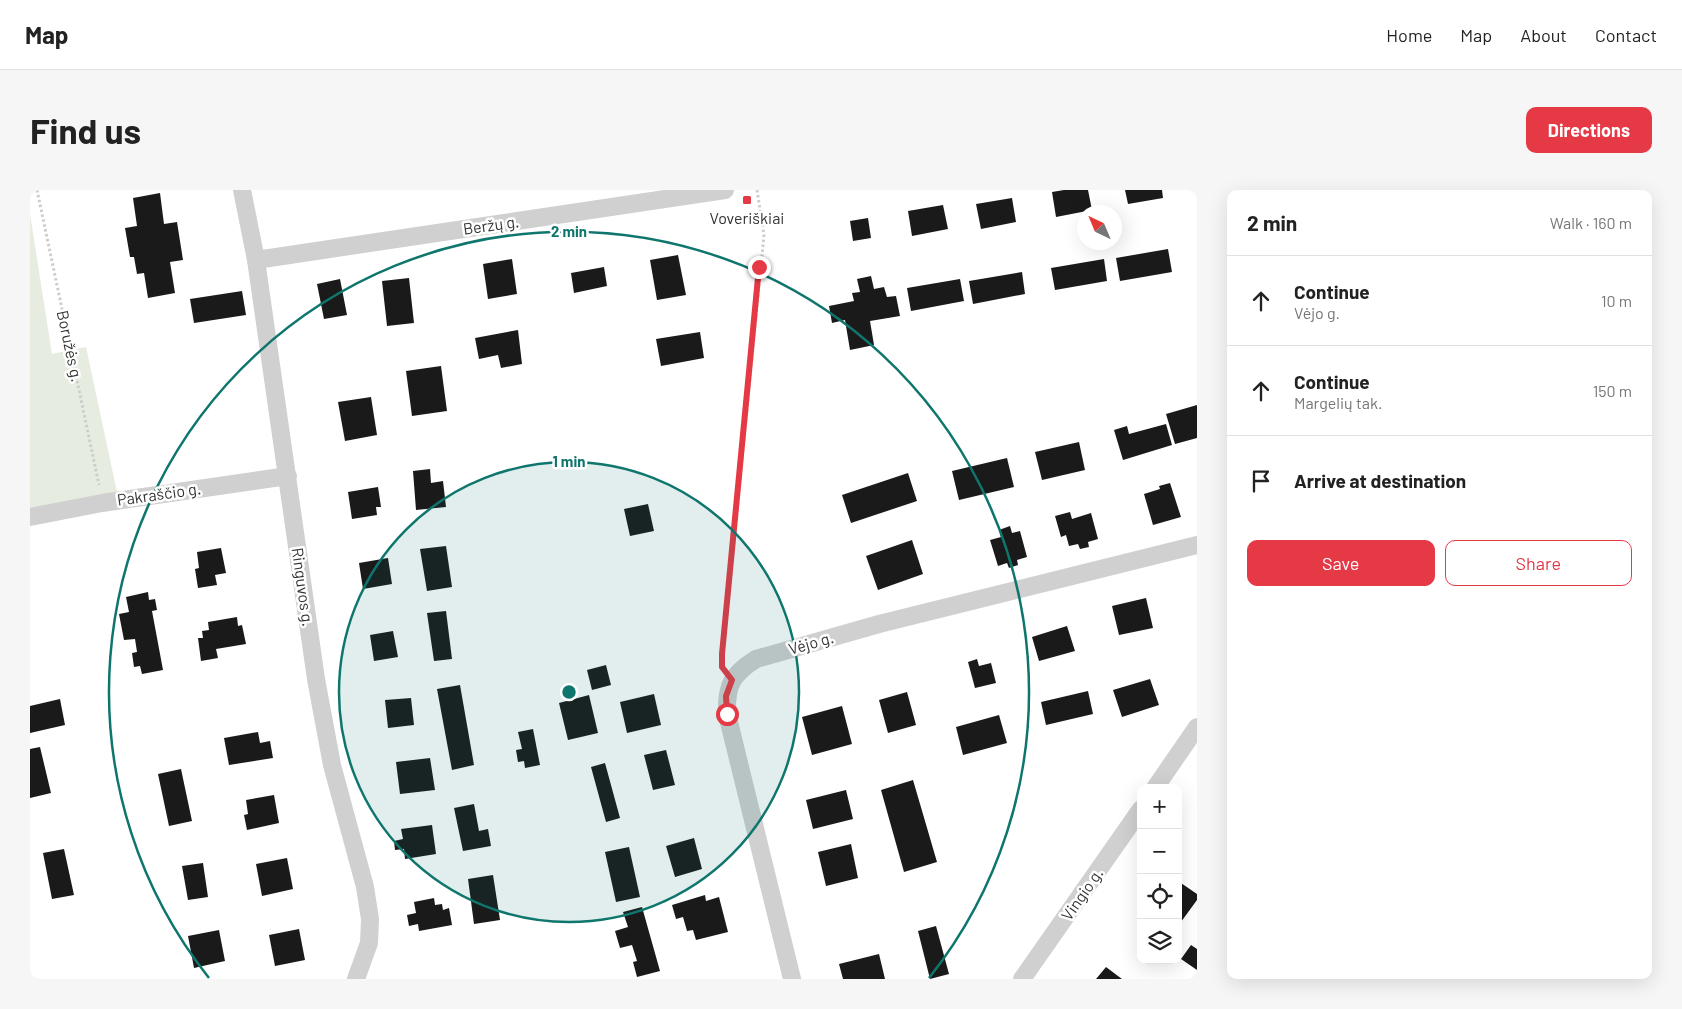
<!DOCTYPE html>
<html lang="en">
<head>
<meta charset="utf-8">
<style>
  :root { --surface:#fff; --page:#f6f6f6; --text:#222; --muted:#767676; --line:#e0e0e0; --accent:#e63946 }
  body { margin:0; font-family:Barlow,sans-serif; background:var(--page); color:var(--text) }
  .controls { position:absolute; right:15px; bottom:15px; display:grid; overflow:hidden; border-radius:10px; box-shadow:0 5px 20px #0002 }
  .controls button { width:45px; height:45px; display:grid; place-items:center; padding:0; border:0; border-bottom:1px solid var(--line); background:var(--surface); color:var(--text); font:25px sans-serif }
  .compass { position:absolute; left:1047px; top:15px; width:45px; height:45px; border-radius:50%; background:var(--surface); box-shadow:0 5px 20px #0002; rotate:316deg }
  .stop { position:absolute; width:15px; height:15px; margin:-11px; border:4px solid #e63946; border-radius:50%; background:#fff }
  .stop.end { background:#e63946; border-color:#fff; box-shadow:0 1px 5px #0008 }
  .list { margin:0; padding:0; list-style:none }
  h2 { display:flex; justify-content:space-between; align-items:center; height:65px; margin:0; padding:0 20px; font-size:21px }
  h2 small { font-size:16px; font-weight:400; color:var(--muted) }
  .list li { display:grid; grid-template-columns:32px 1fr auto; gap:15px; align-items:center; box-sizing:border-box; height:90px; padding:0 20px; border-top:1px solid var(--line) }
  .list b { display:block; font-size:19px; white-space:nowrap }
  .list p { margin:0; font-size:16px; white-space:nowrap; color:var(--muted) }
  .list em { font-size:16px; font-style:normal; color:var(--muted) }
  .actions { display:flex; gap:10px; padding:15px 20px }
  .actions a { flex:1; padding:11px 0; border:1px solid var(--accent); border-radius:10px; text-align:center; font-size:18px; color:var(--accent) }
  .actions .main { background:var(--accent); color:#fff }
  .icon { flex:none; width:28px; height:28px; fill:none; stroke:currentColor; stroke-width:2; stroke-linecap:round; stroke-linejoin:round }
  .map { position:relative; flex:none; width:1167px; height:789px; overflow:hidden; border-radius:10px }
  header { display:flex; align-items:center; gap:30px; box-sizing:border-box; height:70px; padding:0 25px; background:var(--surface); border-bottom:1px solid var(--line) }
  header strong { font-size:24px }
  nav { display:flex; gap:28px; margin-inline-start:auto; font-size:18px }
  .intro { display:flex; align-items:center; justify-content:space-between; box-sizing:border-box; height:120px; padding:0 30px }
  h1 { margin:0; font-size:35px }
  .button { padding:12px 22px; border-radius:10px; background:var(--accent); color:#fff; font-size:18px; font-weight:700 }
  main { display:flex; gap:30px; padding:0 30px }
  aside { flex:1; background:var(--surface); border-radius:10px; box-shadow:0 5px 20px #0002 }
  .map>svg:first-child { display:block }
</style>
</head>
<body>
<header>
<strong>Map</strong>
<nav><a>Home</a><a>Map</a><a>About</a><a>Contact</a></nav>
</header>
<div class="intro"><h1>Find us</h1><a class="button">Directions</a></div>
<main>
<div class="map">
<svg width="1167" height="789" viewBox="0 0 1167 789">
  <rect width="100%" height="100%" fill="#fff"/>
  <!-- green -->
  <path fill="#e6ecdf" d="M0,24L22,164L56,157L87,302L0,318Z"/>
  <!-- building -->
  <path fill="#1a1a1a" d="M1034,0H1058L1062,20L1026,27L1022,2Z
    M1095,0H1132L1133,8L1098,14Z
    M130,3L134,34L147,32L153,70L140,72L145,103L118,108L114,83L107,84L104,67H100L95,38L107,36L103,8Z
    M982,8L986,32L951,39L946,14Z
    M913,15L918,39L882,46L878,21Z
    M838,28L841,48L823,51L820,31Z
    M1138,59L1142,82L1090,91L1086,68Z
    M648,65L656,105L627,110L620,70Z
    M482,69L487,104L458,109L453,74Z
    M1074,69L1077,91L1025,100L1021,78Z
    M574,77L577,96L544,103L541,83Z
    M992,82L995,104L943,114L939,91Z
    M841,86L844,99L854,97L857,107L866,106L870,126L840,131L844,155L820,160L815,130L802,133L799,116L824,111L822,103L830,102L827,89Z
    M379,88L384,133L357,136L352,91Z
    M310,89L317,125L294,129L287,94Z
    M930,89L934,111L881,121L877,98Z
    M212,101L216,125L164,133L160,109Z
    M488,140L492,174L471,178L468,165L449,169L445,148Z
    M670,142L674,168L631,176L626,149Z
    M411,176L417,221L382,226L376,181Z
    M341,207L347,245L315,251L308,212Z
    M1167,215V248L1145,254L1136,224Z
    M1136,234L1142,255L1093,270L1084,240L1097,236L1099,244Z
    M1049,252L1055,280L1012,290L1005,262Z
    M977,268L984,297L929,310L922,281Z
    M400,279L401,293L413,291L416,317L386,320L383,281Z
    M878,283L887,311L821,333L812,305Z
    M1140,293L1151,327L1123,335L1114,304L1130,299L1129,296Z
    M348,297L351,317H346L347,325L322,329L318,302Z
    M618,314L624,341L600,346L594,319Z
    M1040,322L1042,329L1061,323L1068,349L1058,352L1059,357L1050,359L1048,354L1039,356L1036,345L1031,347L1025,326Z
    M980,336L982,343L990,341L997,367L987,370L988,375L979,378L977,373L968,376L960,350L971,347L969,340Z
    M882,350L893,384L848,400L836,366Z
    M416,356L422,397L397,401L390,359Z
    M191,358L196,383L185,385L187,395L168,398L165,379L169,378L167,362Z
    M358,368L362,394L333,399L329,373Z
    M118,402L119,410L125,409L127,420L122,421L133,480L112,484L110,476L104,477L102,463L107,462L105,449L94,450L89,424L99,422L96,407Z
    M1116,408L1123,438L1089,445L1082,416Z
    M416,421L422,469L404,471L397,423Z
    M207,427L208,436L212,435L216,454L186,459L188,468L171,471L168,448H173L172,441L179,440L178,432Z
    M1037,436L1045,461L1009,471L1002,447Z
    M363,441L368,467L344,471L340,445Z
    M947,469L949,476L961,473L966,493L945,498L938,472Z
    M576,475L581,495L562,500L557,480Z
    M1120,489L1129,515L1092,527L1083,500Z
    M430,495L444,575L422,580L407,499Z
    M1058,501L1063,524L1016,535L1011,512Z
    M877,502L886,535L858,543L849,510Z
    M624,504L631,535L597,543L590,512Z
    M559,505L568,543L538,550L529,513Z
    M381,508L384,535L358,538L355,510Z
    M30,509L35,535L0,543V516Z
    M812,516L822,554L782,565L772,527Z
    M969,525L977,553L933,565L926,537Z
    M503,539L510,575L495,578L494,571L488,572L486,560L492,559L488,542Z
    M228,542L230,553L240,551L243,568L199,575L194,548Z
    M10,557L21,603L0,608V559Z
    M636,560L645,595L623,600L614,565Z
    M400,568L405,600L370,604L366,572Z
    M575,573L590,628L576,632L561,577Z
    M151,579L162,631L139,636L128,584Z
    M883,590L907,672L874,682L851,600Z
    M816,600L823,629L783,639L776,610Z
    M244,605L249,633L217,640L214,625L218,624L216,610Z
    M444,614L449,641L458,639L461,656L433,661L424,618Z
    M402,635L406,664L375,669L374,659L365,660L364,651L373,649L371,639Z
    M664,648L672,679L645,687L636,656Z
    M821,654L828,688L796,696L788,662Z
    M599,657L610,707L586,712L575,662Z
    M34,659L44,705L22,709L13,663Z
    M257,668L263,699L232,706L226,674Z
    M173,673L178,707L158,710L152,676Z
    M463,685L470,730L444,734L438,689Z
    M1148,691L1167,704V710L1148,736Z
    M675,705L676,711L689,707L698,742L666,750L663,740L657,741L653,727L646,729L642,715Z
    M404,708L405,715L412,714L413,720L419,718L422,735L389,741L388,734L379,736L377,725L386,723L384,712Z
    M612,717L630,781L607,787L603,772L607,771L602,755L590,758L585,741L598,737L593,722Z
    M906,736L919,784L900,789L888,741Z
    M269,739L275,770L245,776L239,745Z
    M189,740L195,771L164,778L158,746Z
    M1161,755L1167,759V780L1151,769Z
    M849,764L855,789H813L809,774Z
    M1076,777L1092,789H1066Z"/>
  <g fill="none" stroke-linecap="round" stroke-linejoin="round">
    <!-- path -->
    <path stroke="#cdcdcd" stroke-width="3" stroke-dasharray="2.5 2.5" stroke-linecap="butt" d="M7,0L69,295
      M692,475L734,45L727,0"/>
    <!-- minor -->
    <path stroke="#d0d0d0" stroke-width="18" d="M212,0L226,70L286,489L302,575L335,697L340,729L339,753L326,789
      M226,70L695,0
      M0,327L72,313L258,286
      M1125,598L1167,537
      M762,789L697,524C696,495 702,484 726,469L849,434L1167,355
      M992,789L1111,619"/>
  </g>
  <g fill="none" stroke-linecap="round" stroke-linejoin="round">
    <!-- route -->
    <path stroke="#e63946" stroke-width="6" d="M697,524L696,506L702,490L692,477V464L729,77"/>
  </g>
  <!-- distance rings -->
  <circle cx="539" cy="502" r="230" fill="#0f766e" fill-opacity=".12"/>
  <g fill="none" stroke="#0f766e" stroke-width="2.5">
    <circle cx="539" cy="502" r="230"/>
    <path d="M179 788A460 460 0 1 1 899 788"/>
  </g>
  <!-- markers -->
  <rect fill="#e63946" stroke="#fff" stroke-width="2" x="712" y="5" width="10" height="10" rx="2.5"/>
  <g text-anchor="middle" stroke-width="5" stroke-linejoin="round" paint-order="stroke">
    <!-- poi labels -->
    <g font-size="16" fill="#333" stroke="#fff">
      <text x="717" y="34">Voveriškiai</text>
    </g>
    <!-- street labels -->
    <g font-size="16" fill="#333" stroke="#fff">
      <text transform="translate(461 35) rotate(-8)" y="6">Beržų g.</text>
      <text transform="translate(40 156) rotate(78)" y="6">Boružės g.</text>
      <text transform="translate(129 304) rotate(-8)" y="6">Pakraščio g.</text>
      <text transform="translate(273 397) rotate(82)" y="6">Ringuvos g.</text>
      <text transform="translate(781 453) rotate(-16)" y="6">Vėjo g.</text>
      <text transform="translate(1052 704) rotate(-55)" y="6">Vingio g.</text>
    </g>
  </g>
  <circle cx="539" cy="502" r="8" fill="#0f766e" stroke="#fff" stroke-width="2.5"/>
  <g font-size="15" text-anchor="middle" font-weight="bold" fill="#0f766e" stroke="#fff" stroke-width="5" stroke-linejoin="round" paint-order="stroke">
    <text x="539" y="47">2 min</text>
    <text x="539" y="277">1 min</text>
  </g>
</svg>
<div class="controls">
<button>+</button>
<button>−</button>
<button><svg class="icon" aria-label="locate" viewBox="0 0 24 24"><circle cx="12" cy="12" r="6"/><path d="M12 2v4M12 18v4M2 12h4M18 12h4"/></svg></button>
<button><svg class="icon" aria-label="layers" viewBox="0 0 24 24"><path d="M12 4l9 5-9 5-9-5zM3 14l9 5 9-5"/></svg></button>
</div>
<svg class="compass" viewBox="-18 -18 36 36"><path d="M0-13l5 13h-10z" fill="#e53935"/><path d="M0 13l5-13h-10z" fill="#767676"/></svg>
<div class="stop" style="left:697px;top:524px"></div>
<div class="stop end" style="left:729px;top:77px"></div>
</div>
<aside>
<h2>2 min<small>Walk · 160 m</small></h2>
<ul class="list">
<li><svg class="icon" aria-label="ahead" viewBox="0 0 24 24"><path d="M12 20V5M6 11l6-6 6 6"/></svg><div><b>Continue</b><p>Vėjo g.</p></div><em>10 m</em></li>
<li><svg class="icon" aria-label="ahead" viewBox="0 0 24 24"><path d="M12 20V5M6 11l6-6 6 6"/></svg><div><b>Continue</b><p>Margelių tak.</p></div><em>150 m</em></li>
<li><svg class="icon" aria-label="arrive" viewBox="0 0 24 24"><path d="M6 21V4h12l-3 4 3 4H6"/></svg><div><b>Arrive at destination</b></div></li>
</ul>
<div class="actions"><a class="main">Save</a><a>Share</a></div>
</aside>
</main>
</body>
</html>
